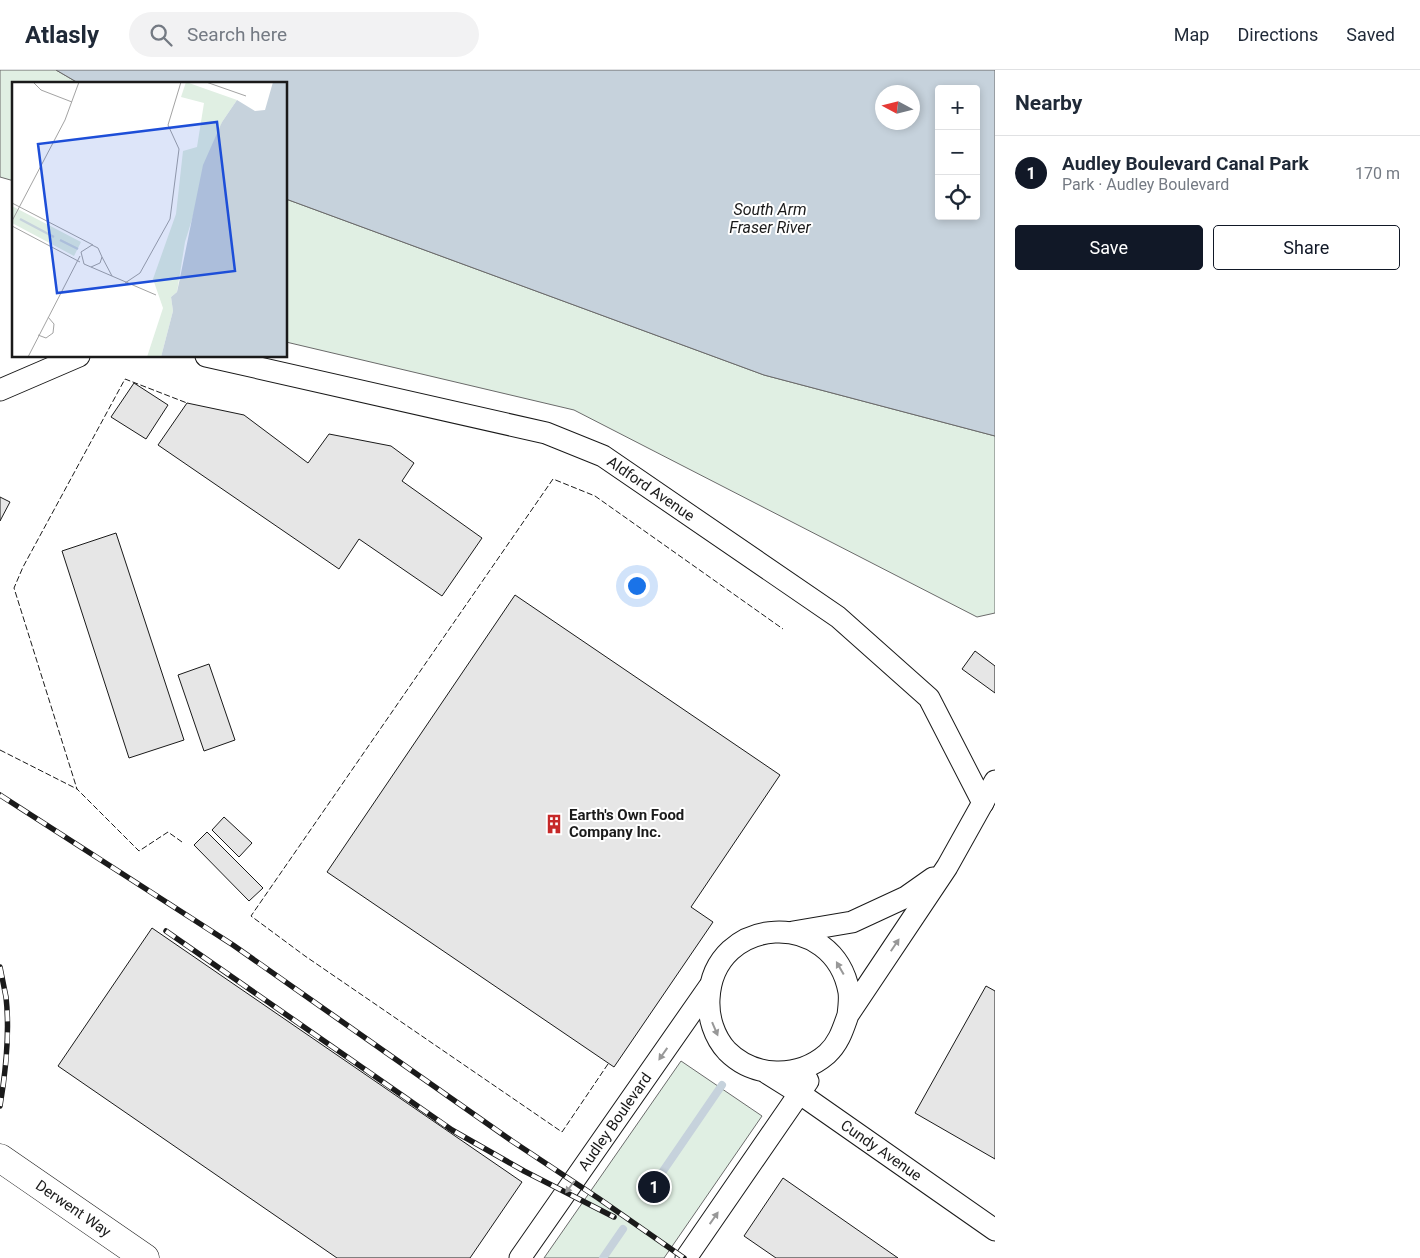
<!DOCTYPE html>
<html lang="en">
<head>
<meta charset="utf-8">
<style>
  :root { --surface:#fff; --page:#f2f2f3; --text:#1f2937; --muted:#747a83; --line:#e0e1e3; --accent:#111827 }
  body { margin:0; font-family:Roboto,sans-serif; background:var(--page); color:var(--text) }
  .controls { position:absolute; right:15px; top:15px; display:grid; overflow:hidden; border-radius:5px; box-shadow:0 2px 8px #0003 }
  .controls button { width:45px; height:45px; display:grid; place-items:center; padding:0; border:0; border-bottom:1px solid var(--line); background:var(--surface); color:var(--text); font:25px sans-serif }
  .compass { position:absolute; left:875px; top:15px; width:45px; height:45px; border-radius:50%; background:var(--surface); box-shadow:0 2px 8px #0003; rotate:277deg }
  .you { position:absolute; left:636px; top:515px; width:18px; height:18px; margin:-12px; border:4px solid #fff; border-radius:50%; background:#1a73e8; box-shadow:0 0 0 8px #1a73e833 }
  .badge { display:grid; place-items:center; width:32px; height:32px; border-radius:50%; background:var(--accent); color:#fff; font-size:16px; font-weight:700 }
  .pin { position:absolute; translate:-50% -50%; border:2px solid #fff; box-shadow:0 1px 5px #0006 }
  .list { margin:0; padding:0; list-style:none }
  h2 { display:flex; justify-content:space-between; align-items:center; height:65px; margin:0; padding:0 20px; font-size:21px }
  h2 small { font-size:16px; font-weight:400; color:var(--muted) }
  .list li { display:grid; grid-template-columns:32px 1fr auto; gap:15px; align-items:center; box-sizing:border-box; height:75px; padding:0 20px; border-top:1px solid var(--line) }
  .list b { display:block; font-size:19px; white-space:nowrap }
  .list p { margin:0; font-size:16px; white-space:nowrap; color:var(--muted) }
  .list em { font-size:16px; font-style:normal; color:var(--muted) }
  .actions { display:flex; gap:10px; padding:15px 20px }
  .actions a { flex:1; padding:11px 0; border:1px solid var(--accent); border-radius:5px; text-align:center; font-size:18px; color:var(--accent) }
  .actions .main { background:var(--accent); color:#fff }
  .icon { flex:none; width:28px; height:28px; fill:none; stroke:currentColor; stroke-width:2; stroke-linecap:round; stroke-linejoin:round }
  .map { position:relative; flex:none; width:995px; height:1188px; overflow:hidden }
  header { display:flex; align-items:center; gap:30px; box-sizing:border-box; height:70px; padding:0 25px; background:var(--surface); border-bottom:1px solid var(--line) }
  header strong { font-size:24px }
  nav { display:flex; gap:28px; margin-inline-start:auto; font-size:18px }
  .search { width:350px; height:45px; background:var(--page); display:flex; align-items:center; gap:12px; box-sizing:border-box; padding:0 18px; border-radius:28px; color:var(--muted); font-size:19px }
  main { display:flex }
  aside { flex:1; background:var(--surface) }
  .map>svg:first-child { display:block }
</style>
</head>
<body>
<header>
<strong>Atlasly</strong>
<div class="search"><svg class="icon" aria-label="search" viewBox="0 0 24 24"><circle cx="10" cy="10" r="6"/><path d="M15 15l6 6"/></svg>Search here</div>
<nav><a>Map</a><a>Directions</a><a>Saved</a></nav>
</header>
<main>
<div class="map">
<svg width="995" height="1188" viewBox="0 0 995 1188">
  <rect width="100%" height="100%" fill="#fff"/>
  <!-- green -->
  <path fill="#e0efe3" stroke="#6a6a6a" d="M0,0H56L80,14H14V111L0,107Z
    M286,129L764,305L995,366V543L977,547L574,340L286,272Z
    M681,991L762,1046L664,1188H544Z"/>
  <!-- water -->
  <path fill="#c6d2dc" stroke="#6a6a6a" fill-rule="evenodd" d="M56,0H995V366L764,305L286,129V14H80ZM939,19H976V146H939ZM882,22H912V52H882Z"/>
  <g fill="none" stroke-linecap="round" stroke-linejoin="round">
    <!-- stream -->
    <path stroke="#c6d2dc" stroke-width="8" d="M648,1123L722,1015
      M603,1188L623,1159"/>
  </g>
  <!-- building -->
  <path fill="#e6e6e6" stroke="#1a1a1a" d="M134,313L168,335L146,369L111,347Z
    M187,333L244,345L308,393L329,364L391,376L414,393L402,411L482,468L442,526L359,469L339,499L158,375Z
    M0,427L10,432L0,451Z
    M116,463L184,670L129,688L62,481Z
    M515,525L780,705L691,837L713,852L614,997L327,802Z
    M975,581L995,596V623L962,599Z
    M209,594L235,670L204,681L178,605Z
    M224,747L252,773L239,787L212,760Z
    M207,762L263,818L249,831L194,775Z
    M152,858L522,1112L470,1188H337L58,996Z
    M986,916L995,921V1089L915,1043Z
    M783,1108L898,1188H776L744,1166Z"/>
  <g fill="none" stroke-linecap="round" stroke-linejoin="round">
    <defs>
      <g id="minor">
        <path id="s1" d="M206,286L546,363L603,386L838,547L929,628L983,733"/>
        <path d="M0,320L79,286"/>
        <path d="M793,862L852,852L906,827L933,808"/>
        <path d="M848,945C849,937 850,929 849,922C834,838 713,844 709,929C708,947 714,967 727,981C754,1008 798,1009 827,984C839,973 843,959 848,945L947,797L995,711"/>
        <path id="s2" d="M767,1003L799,1023L995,1160"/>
        <path id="s3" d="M520,1188L709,917"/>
        <path d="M686,1188L808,1011"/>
      </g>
      <g id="tertiary">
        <path id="s4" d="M0,1088L145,1188"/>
      </g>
    </defs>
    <!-- minor casing -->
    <use href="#minor" stroke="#1a1a1a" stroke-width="23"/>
    <!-- tertiary casing -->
    <use href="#tertiary" stroke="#1a1a1a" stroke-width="29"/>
    <!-- minor -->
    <use href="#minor" stroke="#fff" stroke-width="21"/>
    <!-- tertiary -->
    <use href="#tertiary" stroke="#fff" stroke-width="28"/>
    <defs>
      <path id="rail" d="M0,725L233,875L512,1071L598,1128L684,1188
        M166,861L452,1060L524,1101L614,1147
        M0,897C2,907 4,917 6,927C10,963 6,1000 0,1036"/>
    </defs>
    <!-- rail casing -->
    <use href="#rail" stroke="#1a1a1a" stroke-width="5.5"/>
    <!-- rail -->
    <use href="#rail" stroke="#fff" stroke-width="4" stroke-dasharray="11" stroke-linecap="butt"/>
    <!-- fence -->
    <path stroke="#1a1a1a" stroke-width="1" stroke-dasharray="6 2.5" stroke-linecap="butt" d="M0,680L77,719
      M182,772L168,762L139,781L77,719L14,518L23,497L125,309L187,333
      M608,994L562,1062L305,886L251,846L553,409L595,426L783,559"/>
  </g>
  <!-- one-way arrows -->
  <defs><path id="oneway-solid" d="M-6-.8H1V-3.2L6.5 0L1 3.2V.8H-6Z" transform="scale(1.25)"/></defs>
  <g fill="#989898">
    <use href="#oneway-solid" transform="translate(895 875) rotate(-56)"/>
    <use href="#oneway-solid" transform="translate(840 898) rotate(-120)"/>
    <use href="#oneway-solid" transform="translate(715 959) rotate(67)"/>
    <use href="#oneway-solid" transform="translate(663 984) rotate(125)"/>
    <use href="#oneway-solid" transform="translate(570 1117) rotate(127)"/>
    <use href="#oneway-solid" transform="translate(714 1148) rotate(-55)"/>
  </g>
  <!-- icons -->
  <defs>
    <symbol id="building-bare" viewBox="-9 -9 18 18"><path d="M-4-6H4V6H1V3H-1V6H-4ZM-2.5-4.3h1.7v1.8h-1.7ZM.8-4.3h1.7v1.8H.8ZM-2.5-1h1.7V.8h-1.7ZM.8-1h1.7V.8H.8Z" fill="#c62828" stroke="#fff" stroke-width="2.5" paint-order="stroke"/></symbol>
  </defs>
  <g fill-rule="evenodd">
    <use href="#building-bare" x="540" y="740" width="28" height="28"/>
  </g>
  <g text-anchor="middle" stroke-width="4" stroke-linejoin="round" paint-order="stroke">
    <!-- street labels -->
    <g font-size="15" fill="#1a1a1a" stroke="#fff">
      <text dy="5" stroke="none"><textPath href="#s1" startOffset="468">Aldford Avenue</textPath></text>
      <text dy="5" stroke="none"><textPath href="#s3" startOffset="166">Audley Boulevard</textPath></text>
      <text dy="5" stroke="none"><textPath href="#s2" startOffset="138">Cundy Avenue</textPath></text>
      <text dy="5" stroke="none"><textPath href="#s4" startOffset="89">Derwent Way</textPath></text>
    </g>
    <!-- poi labels -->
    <g font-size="15" font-weight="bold" fill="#1a1a1a" stroke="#fff" text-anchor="start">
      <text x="569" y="750">Earth's Own Food<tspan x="569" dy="17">Company Inc.</tspan></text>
    </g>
    <!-- water labels -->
    <g font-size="16" font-style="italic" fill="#1a1a1a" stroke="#fff">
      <text x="770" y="145">South Arm<tspan x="770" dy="18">Fraser River</tspan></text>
    </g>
  </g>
  <!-- overview -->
  <g transform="translate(12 12)">
    <rect width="275" height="275" fill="#fff"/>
    <path d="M174,0L225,18L210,40L173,160L165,210L159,215L161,229L149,275H135L151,226L141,197L164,132L171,69L185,65L192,21L169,15ZM0,124L69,160L62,174L0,141Z" fill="#e0efe3"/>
    <path d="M261,0H275V275H149L161,229L159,215L165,210L168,196L191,83L210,40L225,18L243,29L253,28Z" fill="#c6d2dc"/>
    <path fill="none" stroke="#c6d2dc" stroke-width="2.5" d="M8,137L42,155M48,158L66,167"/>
    <path fill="none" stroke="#a3a3a3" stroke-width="1" d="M21,0L29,8L60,20M194,0L234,14M0,121L81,163M0,139L53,38L67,0M0,144L68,180M90,175L100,194M79,185L88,181L90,175L86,166L80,163L69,170L72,182L144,213M113,201L128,191L158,137L167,67L156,43L169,0M26,253L34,256L41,251L42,242L36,235M16,275L68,174"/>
    <path fill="#1d4ed8" fill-opacity="0.15" stroke="#1d4ed8" stroke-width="2.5" d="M205,40L223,189L45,211L26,62Z"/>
    <rect width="275" height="275" fill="none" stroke="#1a1a1a" stroke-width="2.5"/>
  </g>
</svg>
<div class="controls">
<button>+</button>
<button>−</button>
<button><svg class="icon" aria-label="locate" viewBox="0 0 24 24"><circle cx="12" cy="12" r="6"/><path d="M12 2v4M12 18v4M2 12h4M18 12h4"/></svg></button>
</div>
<svg class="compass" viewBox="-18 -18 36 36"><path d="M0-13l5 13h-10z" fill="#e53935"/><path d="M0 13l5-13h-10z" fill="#747a83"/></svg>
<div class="you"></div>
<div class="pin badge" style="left:654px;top:1117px">1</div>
</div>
<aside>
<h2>Nearby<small></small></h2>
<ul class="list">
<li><span class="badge">1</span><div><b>Audley Boulevard Canal Park</b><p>Park · Audley Boulevard</p></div><em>170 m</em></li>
</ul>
<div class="actions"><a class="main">Save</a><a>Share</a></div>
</aside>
</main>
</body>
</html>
